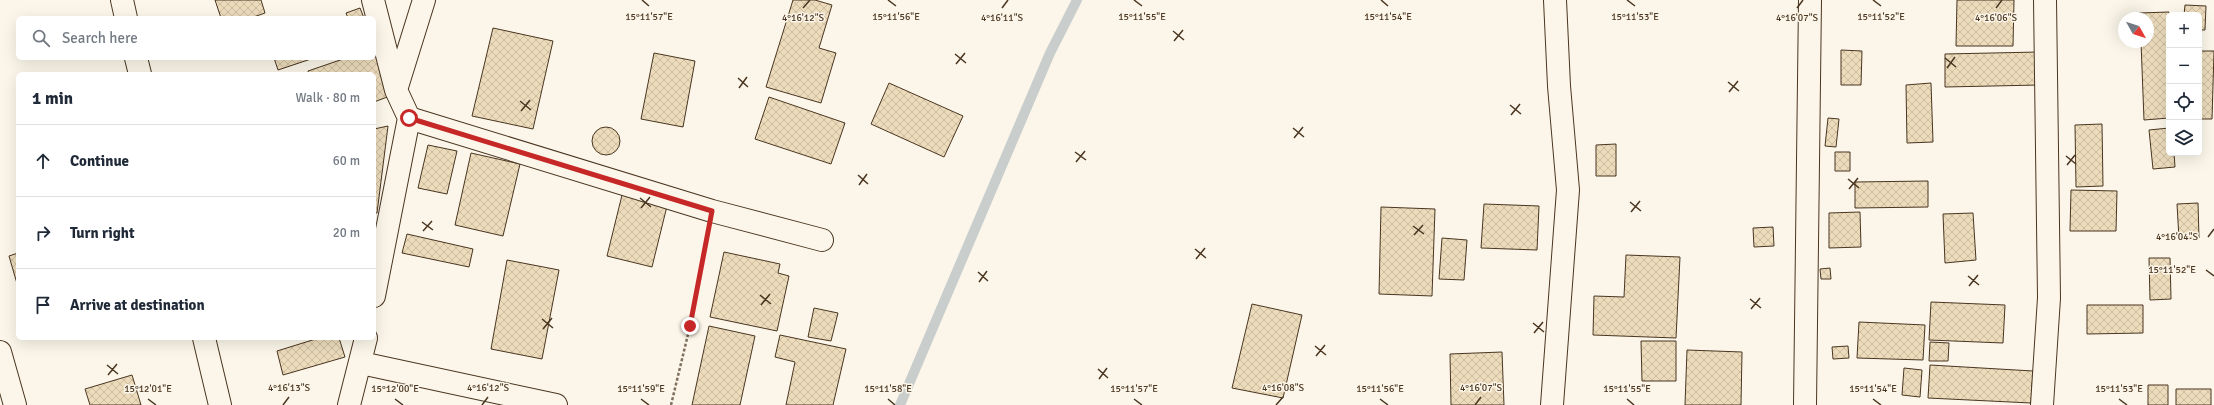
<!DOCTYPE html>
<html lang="en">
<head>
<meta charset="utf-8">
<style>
  :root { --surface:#fff; --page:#f6f6f7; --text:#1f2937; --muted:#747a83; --line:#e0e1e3 }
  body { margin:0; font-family:Signika,sans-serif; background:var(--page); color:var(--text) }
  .controls { position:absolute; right:12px; top:12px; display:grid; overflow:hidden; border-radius:6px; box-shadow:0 4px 16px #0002 }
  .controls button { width:36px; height:36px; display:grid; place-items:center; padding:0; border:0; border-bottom:1px solid var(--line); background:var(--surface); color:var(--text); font:20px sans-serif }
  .compass { position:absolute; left:2118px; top:12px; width:36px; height:36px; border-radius:50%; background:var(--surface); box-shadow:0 4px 16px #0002; rotate:129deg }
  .stop { position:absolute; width:12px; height:12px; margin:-9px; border:3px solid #c62828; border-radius:50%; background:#fff }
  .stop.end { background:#c62828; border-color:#fff; box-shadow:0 1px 4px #0008 }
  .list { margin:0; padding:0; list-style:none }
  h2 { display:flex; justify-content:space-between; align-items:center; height:52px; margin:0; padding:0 16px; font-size:17px }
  h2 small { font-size:13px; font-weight:400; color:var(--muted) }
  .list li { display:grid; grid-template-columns:26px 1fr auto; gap:12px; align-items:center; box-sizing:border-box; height:72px; padding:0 16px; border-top:1px solid var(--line) }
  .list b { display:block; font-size:15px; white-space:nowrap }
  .list em { font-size:13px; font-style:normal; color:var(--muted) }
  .icon { flex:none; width:22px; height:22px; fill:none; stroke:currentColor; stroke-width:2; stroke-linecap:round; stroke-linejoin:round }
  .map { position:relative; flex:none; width:2214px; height:405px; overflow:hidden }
  .search { position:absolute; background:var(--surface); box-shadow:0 4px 16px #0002; left:16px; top:16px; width:360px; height:44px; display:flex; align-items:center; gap:10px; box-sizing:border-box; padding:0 14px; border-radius:6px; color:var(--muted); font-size:15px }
  .panel { position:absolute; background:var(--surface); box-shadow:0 4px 16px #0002; left:16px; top:72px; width:360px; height:268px; border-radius:6px }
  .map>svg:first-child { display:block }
</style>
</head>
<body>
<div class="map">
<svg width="2214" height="405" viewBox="0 0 2214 405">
  <defs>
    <pattern id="building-cross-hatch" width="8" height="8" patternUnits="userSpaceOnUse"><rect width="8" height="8" fill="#ecdcbc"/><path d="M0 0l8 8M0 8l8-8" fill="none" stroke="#ccbda1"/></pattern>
  </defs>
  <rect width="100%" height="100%" fill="#fbf6e9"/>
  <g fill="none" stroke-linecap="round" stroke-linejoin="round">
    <!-- stream -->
    <path stroke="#c9cecd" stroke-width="10" d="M900,405L1050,53L1077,0"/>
  </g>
  <!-- building -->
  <path fill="url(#building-cross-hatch)" stroke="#4a3520" d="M215,0H261L265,13L251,18H221Z
    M793,0H815L832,5L819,48L836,53L821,103L766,87Z
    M1957,0H2014L2013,46H1956Z
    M2185,5L2206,6L2205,30H2199V15H2184Z
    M360,8L364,18H348L346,13Z
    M2169,12V118L2144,120L2141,42H2148V18H2140L2139,13Z
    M493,28L553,41L533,129L472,116Z
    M374,49L390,96L374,102V74H309L308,71L346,58H374Z
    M1841,50L1862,51L1861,85H1841Z
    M2199,51H2214L2212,119H2199Z
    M2039,52L2040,85L1945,87V54Z
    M654,53L695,61L683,127L641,119Z
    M274,58H314L278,70Z
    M889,83L963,116L944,157L871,124Z
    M1931,83L1933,142L1907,143L1906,85Z
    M769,97L845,123L831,164L755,139Z
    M1828,118L1839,119L1836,147L1825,146Z
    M2102,124L2103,186L2076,187L2075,125Z
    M388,126L377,213H374V129Z
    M592 141a14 14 0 1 1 28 0a14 14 0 1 1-28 0Z
    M2169,128V153H2174L2175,167L2153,169L2149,130Z
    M1616,144V176H1596V145Z
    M428,145L457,151L447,194L418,188Z
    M1835,152H1850V171H1835Z
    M471,153L520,164L503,236L455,225Z
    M1928,181V207L1855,208V182Z
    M2071,190L2117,191L2116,231H2070Z
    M623,191L668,202L652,267L607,256Z
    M2198,203L2199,238L2179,239L2177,204Z
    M1484,204L1539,206L1537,250L1481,248Z
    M1381,207L1435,209L1432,296L1379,294Z
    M1860,212L1861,247L1829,248V213Z
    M1973,213L1976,260L1945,263L1943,214Z
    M1773,227L1774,246L1754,247L1753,228Z
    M407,234L473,249L469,267L402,253Z
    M1442,238L1467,240L1464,280L1439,279Z
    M724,252L780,264L778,273L789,276L777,331L710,317Z
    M18,253V287L9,256Z
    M1626,255L1680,257L1676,338L1593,335L1594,296L1624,297Z
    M2149,258H2170L2171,299L2150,300Z
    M507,260L559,270L542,359L491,349Z
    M1830,268L1831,279H1821L1820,269Z
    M1931,302L2005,305L2003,343L1929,340Z
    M1252,304L1302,315L1283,398L1232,388Z
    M2087,305H2143V333L2087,334Z
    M814,308L838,313L831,341L808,337Z
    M1859,322L1925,325L1923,360L1857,358Z
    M709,326L755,336L740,405H692Z
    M780,335L846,349L833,405H786L795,362L775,357Z
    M319,338H339L345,357L283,375L277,351Z
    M1641,341H1676V381H1642Z
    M1930,342L1949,343L1948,361H1929Z
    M1848,346L1849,358L1833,359L1832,347Z
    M1687,350L1742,352L1741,405H1685Z
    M1502,352L1504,405H1451L1450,354Z
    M1930,365L2033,371L2031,403L1928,398Z
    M1904,368L1922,370L1920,397L1902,395Z
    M132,375L141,405H90L85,389Z
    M2148,385H2168V405H2148Z
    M2176,389H2211V405H2176Z"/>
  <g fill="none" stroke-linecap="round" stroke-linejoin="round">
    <defs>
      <path id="street" d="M122,0L126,18
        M373,0L396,90
        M136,58L140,74
        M409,118L712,211L822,240
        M374,296L409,118L396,90L424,0
        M204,338L220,405
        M0,352L15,405
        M361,363L556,405
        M349,405L366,338
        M1552,405L1568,190L1559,86L1555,0
        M1805,405L1810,0
        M2042,405L2049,298L2045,0"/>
    </defs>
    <!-- street casing -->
    <use href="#street" stroke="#4a3520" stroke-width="24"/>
    <!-- path -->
    <path stroke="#7f6f5c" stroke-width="2.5" stroke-dasharray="3 2" stroke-linecap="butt" d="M671,405L690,326L707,239"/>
    <!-- street -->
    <use href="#street" stroke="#fbf6e9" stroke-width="22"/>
  </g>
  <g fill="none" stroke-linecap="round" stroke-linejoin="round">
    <!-- route -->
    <path stroke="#c62828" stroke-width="5" d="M409,118L712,211L690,326"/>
  </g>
  <!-- ticks -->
  <path fill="none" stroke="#4a3520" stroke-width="1.5" d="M642,0L649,6M888,0L896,6M1134,0L1142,6M1381,0L1388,6M1627,0L1635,6M1873,0L1881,6M803,8L810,0M1002,8L1008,0M1797,8L1803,0M1996,8L2002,0M1173,31L1184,40M1174,41L1183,30M955,54L966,63M1945,58L1956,67M956,64L965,53M1947,68L1955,57M738,78L748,87M1728,82L1739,91M739,88L747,77M1729,92L1738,81M520,101L531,110M1510,105L1521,114M521,111L530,100M1511,115L1520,104M1293,128L1304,137M1294,138L1303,127M1075,152L1086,160M2066,156L2076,164M1076,162L1085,151M2067,165L2075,155M858,175L868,184M1848,179L1859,188M859,185L867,174M1849,189L1858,178M640,198L651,207M1630,202L1641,211M641,208L650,197M1631,212L1640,201M422,222L433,230M1413,226L1424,234M423,231L432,221M1414,235L1423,225M2208,237L2214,229M1195,249L1206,258M1196,259L1205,248M2206,270L2214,276M978,272L988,281M1968,276L1979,285M979,282L987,271M1969,286L1978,275M760,295L771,304M1750,299L1761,308M761,305L770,294M1751,309L1760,298M542,319L553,328M1533,323L1544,332M543,329L552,318M1534,333L1543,322M1315,346L1326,355M1316,356L1325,345M107,365L118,374M1098,369L1108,378M108,375L117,364M1099,379L1107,368M148,399L156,405M395,399L403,405M641,399L649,405M888,399L895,405M1134,399L1142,405M1380,399L1388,405M1627,399L1634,405M1873,399L1881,405M2119,399L2127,405M283,405L289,397M482,405L488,397M1276,405L1283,397M1475,405L1481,397"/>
  <g font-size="10" text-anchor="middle" fill="#4a3520" stroke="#fbf6e9" stroke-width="3" stroke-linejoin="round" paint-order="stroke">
    <text x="649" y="20">15°11'57"E</text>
    <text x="896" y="20">15°11'56"E</text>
    <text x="1142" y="20">15°11'55"E</text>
    <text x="1388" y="20">15°11'54"E</text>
    <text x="1635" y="20">15°11'53"E</text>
    <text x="1881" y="20">15°11'52"E</text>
    <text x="803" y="21">4°16'12"S</text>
    <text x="1002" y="21">4°16'11"S</text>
    <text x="1797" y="21">4°16'07"S</text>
    <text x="1996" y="21">4°16'06"S</text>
    <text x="2177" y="240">4°16'04"S</text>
    <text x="2172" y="273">15°11'52"E</text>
    <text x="289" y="391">4°16'13"S</text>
    <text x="488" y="391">4°16'12"S</text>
    <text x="1283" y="391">4°16'08"S</text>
    <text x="1481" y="391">4°16'07"S</text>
    <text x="148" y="392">15°12'01"E</text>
    <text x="395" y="392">15°12'00"E</text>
    <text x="641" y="392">15°11'59"E</text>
    <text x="888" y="392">15°11'58"E</text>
    <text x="1134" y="392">15°11'57"E</text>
    <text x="1380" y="392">15°11'56"E</text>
    <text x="1627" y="392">15°11'55"E</text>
    <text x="1873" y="392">15°11'54"E</text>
    <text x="2119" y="392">15°11'53"E</text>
  </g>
</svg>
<div class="controls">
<button>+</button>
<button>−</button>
<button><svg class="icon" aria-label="locate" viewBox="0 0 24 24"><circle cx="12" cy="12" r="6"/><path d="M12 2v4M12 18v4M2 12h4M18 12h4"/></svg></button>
<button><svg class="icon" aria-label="layers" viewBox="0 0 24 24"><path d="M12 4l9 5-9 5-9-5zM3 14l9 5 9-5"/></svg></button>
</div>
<svg class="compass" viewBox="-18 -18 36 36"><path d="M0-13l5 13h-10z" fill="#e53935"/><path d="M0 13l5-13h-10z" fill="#747a83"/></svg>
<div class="stop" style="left:409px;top:118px"></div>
<div class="stop end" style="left:690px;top:326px"></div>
<div class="search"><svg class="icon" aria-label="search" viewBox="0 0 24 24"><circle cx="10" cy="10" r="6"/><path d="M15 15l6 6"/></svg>Search here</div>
<section class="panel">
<h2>1 min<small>Walk · 80 m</small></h2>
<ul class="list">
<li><svg class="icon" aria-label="ahead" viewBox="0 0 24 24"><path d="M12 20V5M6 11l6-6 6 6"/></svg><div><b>Continue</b></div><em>60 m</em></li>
<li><svg class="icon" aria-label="right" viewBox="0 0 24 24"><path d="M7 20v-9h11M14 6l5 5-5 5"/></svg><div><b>Turn right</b></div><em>20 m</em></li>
<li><svg class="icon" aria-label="arrive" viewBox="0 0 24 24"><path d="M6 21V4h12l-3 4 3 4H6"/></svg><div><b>Arrive at destination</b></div></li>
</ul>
</section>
</div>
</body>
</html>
